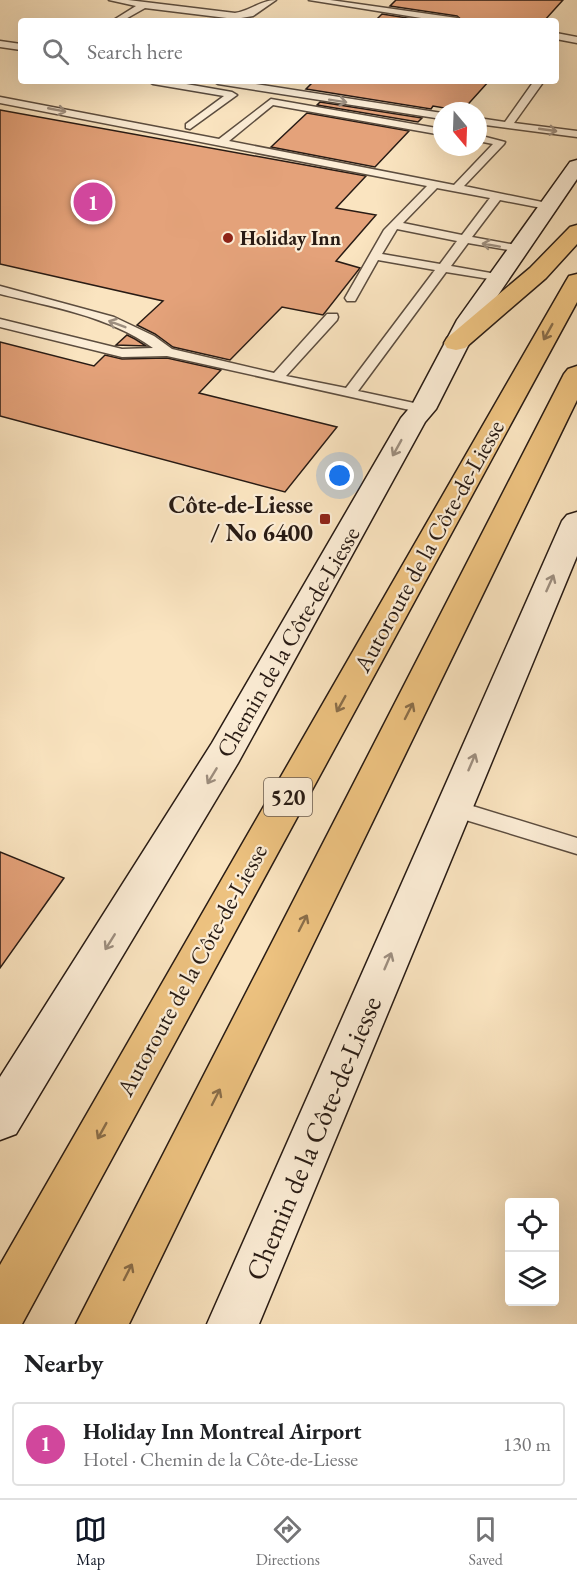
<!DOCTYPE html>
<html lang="en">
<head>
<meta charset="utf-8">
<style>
  :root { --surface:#fff; --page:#f2f2f2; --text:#202124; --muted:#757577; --line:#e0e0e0; --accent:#111827 }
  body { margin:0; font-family:"EB Garamond",serif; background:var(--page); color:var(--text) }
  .controls { position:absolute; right:18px; bottom:18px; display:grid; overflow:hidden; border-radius:6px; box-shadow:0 6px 24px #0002 }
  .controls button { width:54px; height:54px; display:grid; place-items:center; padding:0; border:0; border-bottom:2px solid var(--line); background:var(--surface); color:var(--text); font:30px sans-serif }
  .compass { position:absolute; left:433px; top:102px; width:54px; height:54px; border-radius:50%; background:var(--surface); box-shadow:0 6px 24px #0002; rotate:161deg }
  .you { position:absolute; left:340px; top:476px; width:21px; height:21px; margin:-15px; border:4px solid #fff; border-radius:50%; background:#1a73e8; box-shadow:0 0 0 9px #1a73e833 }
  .badge { display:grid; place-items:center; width:39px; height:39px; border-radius:50%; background:var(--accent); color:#fff; font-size:20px; font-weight:700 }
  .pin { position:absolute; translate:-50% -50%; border:3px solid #fff; box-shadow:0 2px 6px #0006 }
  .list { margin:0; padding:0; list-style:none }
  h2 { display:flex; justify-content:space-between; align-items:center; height:78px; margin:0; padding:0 24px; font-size:26px }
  h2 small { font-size:20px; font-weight:400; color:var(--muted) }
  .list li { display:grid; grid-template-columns:39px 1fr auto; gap:18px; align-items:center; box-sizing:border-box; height:84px; margin:0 12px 12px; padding:0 12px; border:2px solid var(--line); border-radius:6px }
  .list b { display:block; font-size:22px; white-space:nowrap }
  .list p { margin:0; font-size:20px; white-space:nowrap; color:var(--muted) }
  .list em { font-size:20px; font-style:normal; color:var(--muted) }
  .icon { flex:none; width:33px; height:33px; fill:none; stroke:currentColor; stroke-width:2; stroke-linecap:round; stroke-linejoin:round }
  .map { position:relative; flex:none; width:577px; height:1324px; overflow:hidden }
  .search { position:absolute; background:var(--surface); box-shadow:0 6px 24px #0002; left:18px; right:18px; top:18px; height:66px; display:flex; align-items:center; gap:15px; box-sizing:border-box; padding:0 21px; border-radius:6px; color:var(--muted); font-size:22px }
  .sheet { height:174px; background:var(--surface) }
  nav { display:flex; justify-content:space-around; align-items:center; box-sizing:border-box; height:84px; border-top:2px solid var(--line); background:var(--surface); font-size:16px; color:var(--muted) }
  nav a { display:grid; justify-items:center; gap:3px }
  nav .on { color:var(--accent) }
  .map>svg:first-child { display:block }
</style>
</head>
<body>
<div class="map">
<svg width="577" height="1324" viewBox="0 0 577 1324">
  <rect width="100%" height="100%" fill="#fae4c0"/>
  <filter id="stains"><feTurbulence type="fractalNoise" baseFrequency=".00333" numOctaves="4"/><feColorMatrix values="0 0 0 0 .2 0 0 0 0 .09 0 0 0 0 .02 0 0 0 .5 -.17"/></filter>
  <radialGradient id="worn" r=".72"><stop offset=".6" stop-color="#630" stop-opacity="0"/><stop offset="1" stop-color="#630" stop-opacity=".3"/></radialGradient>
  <!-- building -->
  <path fill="#e4a27a" stroke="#281b14" stroke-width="1.5" d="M396,0H563L544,21H463L457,16L390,6Z
    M382,14L426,21H375Z
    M314,81H489L462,111L433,106L431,109L306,89Z
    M320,102L422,118L418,122L317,105Z
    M0,110L366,176L336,208L376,215L336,261L360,268L323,315L282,307L230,360L173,347L155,334L137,325L163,301L0,264Z
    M307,113L409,131L375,167L271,147Z
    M127,335L135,339L146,346L116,345Z
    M0,342L94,366L105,355L122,359L167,358L221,370L199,393L337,427L285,492L0,416Z
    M0,852L64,878L0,968Z"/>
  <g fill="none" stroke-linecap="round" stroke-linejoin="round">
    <defs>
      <path id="lane" d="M109,0H128L235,13C250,11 261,0 276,0L253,16L235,19L145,8L122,21H112L136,6Z
        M309,0H330L457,18L461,21H440Z
        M556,33L577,37V43L556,39Z
        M0,41L21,44V50L0,47Z
        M148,81H169L232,92L237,95L190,129L186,128V124L224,96L153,84Z
        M213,81H236L442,113V119L218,84Z
        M534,81H544L514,123L577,131V137L478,124V118L505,122Z
        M0,97L219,139L271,99L442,129V135L273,105L229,141L454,185L493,144L478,141V135L505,142L504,144L464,186L547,203L553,206L547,209L500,200L472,237L521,246V252L468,243L451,266L502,275V281L446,272L358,391L428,406L430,409L428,412L423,413L167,356L122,357L0,327V319L122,349L153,348C109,316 52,307 0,294V286L114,317L154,336L172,349L274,373L327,314H337L338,317L337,320L286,376L346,388L435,270L378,260L355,301H347L345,298L384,230L427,186L0,103ZM437,188L490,198L462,235L403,223ZM397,229L457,241L440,264L382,254Z
        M453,800L577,838V854L446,814L443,808L446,802Z"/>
      <path id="secondary" d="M577,160V179L481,320L436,409L425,422L238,763L16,1134L0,1140V1077L212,743L401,418L412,405L457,320L570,162Z
        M577,512V556L259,1324H207L562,521L567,515Z"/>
      <path id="highway" d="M577,225V244L546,278L465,348L456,350L447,348L444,343L447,338L530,268L570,227Z
        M577,274V302L22,1324H0V1265L566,281L569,276Z
        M577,366V400L129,1324H76L564,374L568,369Z"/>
    </defs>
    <!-- lane casing -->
    <use href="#lane" stroke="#5c4d3f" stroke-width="3"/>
    <!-- secondary casing -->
    <use href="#secondary" stroke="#281b14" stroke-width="3"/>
    <!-- highway casing -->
    <use href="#highway" stroke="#281b14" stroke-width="3"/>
    <!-- lane -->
    <use href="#lane" fill="#fcedd6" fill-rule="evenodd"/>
    <!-- secondary -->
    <use href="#secondary" fill="#fcedd6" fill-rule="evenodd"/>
    <!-- highway -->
    <use href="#highway" fill="#edc280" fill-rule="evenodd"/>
  </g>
  <!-- one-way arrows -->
  <defs><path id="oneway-shaft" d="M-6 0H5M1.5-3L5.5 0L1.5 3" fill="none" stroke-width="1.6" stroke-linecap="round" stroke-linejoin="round" transform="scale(1.5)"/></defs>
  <g stroke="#9d8e7f">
    <use href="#oneway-shaft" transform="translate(338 101) rotate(9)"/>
    <use href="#oneway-shaft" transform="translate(57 110) rotate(11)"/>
    <use href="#oneway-shaft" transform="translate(548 130) rotate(8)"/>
    <use href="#oneway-shaft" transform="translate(491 245) rotate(-170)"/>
    <use href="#oneway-shaft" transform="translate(117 324) rotate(-159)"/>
    <use href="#oneway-shaft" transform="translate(397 448) rotate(119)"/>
    <use href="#oneway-shaft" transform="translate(550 583) rotate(-66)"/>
    <use href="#oneway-shaft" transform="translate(472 762) rotate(-67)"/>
    <use href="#oneway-shaft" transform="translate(212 776) rotate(121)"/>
    <use href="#oneway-shaft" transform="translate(110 942) rotate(122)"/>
    <use href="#oneway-shaft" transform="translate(388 961) rotate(-67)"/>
  </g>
  <g stroke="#8a6e4a">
    <use href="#oneway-shaft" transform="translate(548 332) rotate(119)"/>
    <use href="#oneway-shaft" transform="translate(341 704) rotate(119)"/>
    <use href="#oneway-shaft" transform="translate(409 711) rotate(-63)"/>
    <use href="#oneway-shaft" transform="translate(303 923) rotate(-63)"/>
    <use href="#oneway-shaft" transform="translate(216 1097) rotate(-63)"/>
    <use href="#oneway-shaft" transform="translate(102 1131) rotate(119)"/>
    <use href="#oneway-shaft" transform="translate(128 1272) rotate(-63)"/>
  </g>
  <!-- markers -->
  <g fill="#8f2418" stroke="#fcedd6" stroke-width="2">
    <circle cx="228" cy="238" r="6"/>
    <rect x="319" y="513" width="12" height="12" rx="3"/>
  </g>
  <g text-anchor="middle" stroke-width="4.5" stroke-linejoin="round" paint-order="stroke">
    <!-- far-poi labels -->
    <g font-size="20" font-weight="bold" fill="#281b14" stroke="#fcedd6" text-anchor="start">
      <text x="240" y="245">Holiday Inn</text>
    </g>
    <!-- shield labels -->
    <rect fill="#fcedd6" stroke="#685a4e" stroke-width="1.5" x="264" y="778" width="48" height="38" rx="4.5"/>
    <g font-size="22" font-weight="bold" fill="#281b14">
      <text x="288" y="805">520</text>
    </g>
    <!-- poi labels -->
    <g font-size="24" font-weight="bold" fill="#281b14" stroke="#fcedd6" text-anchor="end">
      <text x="313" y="513">Côte-de-Liesse<tspan x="313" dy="28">/ No 6400</tspan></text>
    </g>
    <!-- street labels -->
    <g font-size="24" fill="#281b14" stroke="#fcedd6">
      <text transform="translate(429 546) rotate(-61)" y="8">Autoroute de la Côte-de-Liesse</text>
      <text transform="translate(288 642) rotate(-60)" y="8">Chemin de la Côte-de-Liesse</text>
      <text transform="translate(192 970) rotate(-61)" y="8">Autoroute de la Côte-de-Liesse</text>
    </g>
    <!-- near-street labels -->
    <g font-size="28" fill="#281b14" stroke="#fcedd6">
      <text transform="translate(313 1138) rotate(-67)" y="10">Chemin de la Côte-de-Liesse</text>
    </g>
  </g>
  <rect width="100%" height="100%" filter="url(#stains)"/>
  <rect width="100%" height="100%" fill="url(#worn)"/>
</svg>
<div class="controls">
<button><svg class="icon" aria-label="locate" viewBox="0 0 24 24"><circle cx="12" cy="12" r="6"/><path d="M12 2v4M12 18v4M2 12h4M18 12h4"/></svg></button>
<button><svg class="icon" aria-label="layers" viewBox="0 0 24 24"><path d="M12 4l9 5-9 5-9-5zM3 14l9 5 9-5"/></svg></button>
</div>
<svg class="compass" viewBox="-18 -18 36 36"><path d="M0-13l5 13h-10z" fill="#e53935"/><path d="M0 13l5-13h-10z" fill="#757577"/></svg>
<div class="you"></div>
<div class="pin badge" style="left:93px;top:202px;background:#d1479c">1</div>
<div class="search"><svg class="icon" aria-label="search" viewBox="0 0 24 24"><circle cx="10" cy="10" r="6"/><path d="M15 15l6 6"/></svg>Search here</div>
</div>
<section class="sheet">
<h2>Nearby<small></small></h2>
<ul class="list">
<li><span class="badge" style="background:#d1479c">1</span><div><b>Holiday Inn Montreal Airport</b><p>Hotel · Chemin de la Côte-de-Liesse</p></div><em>130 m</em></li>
</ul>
</section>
<nav>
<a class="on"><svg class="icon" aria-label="map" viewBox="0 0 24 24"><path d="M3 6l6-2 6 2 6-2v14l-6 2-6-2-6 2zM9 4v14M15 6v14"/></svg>Map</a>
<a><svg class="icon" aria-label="directions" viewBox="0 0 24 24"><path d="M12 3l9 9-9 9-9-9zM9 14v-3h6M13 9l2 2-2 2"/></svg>Directions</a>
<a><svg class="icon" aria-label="saved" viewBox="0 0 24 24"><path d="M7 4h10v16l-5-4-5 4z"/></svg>Saved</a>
</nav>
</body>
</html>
